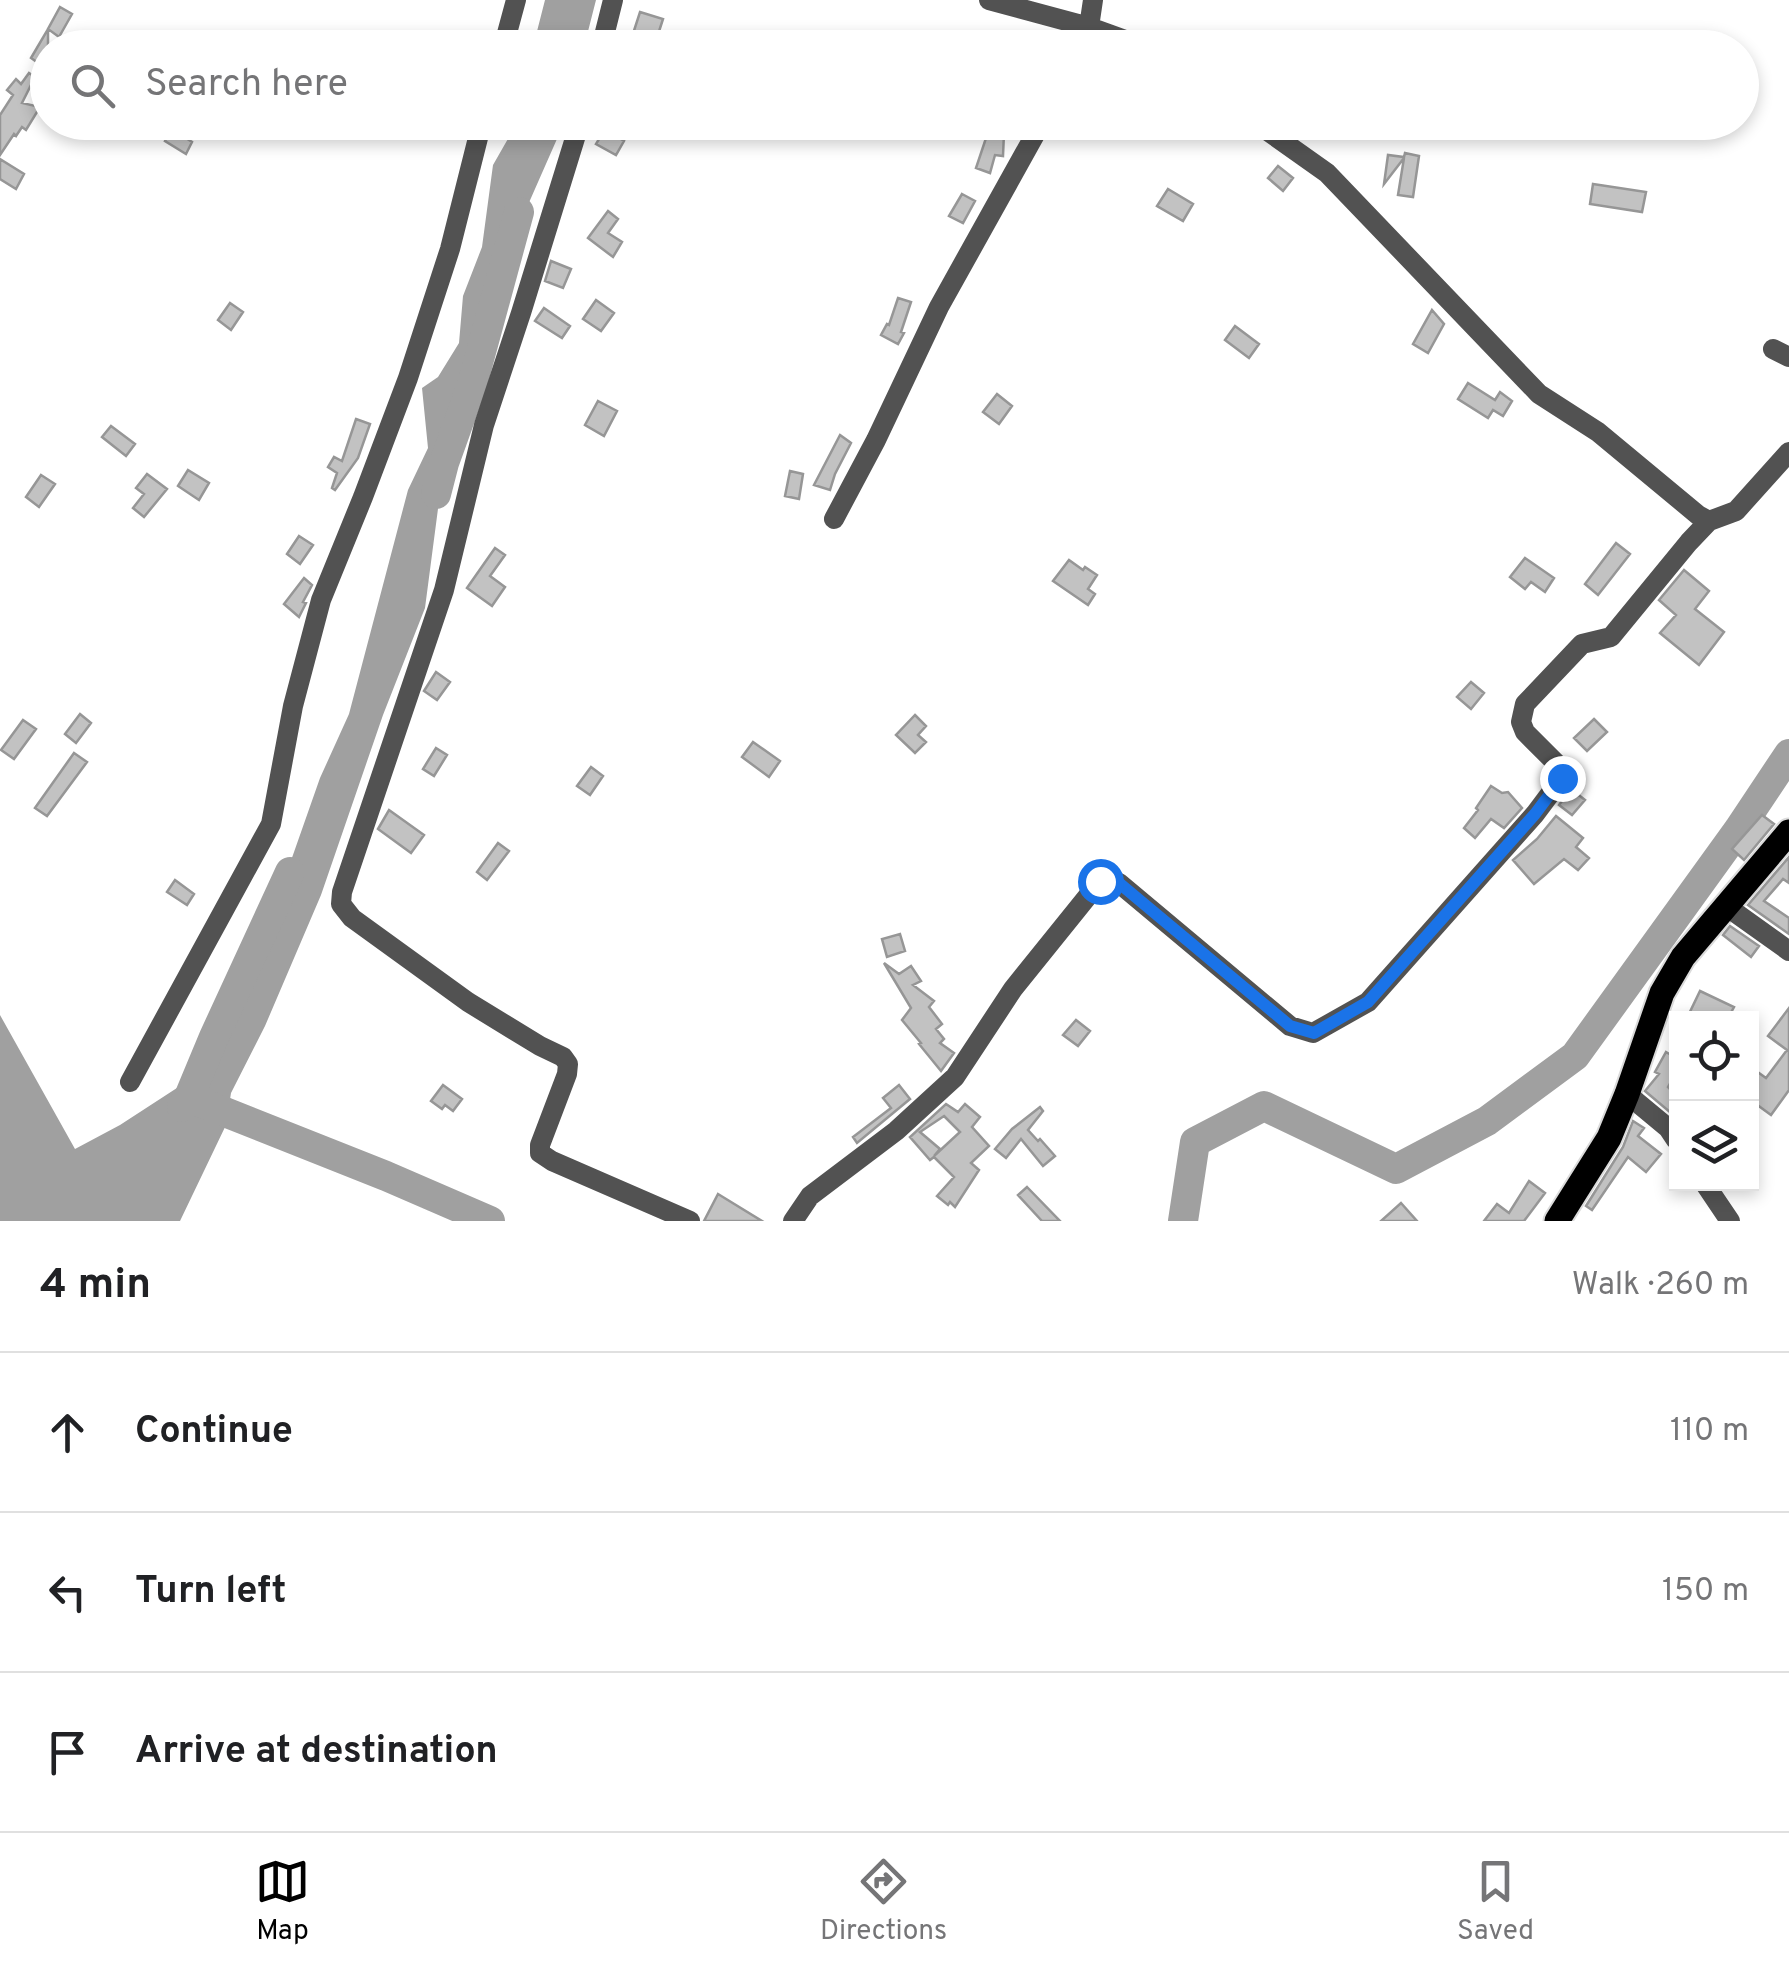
<!DOCTYPE html>
<html lang="en">
<head>
<meta charset="utf-8">
<style>
  :root { --surface:#fff; --page:#f6f6f6; --text:#202124; --muted:#757577; --line:#e0e0e0; --accent:#000 }
  body { margin:0; font-family:Overpass,sans-serif; background:var(--page); color:var(--text) }
  .controls { position:absolute; right:30px; bottom:30px; display:grid; overflow:hidden; border-radius:0px; box-shadow:0 5px 15px #0003 }
  .controls button { width:90px; height:90px; display:grid; place-items:center; padding:0; border:0; border-bottom:2px solid var(--line); background:var(--surface); color:var(--text); font:50px sans-serif }
  .stop { position:absolute; width:30px; height:30px; margin:-22px; border:8px solid #1a73e8; border-radius:50%; background:#fff }
  .stop.end { background:#1a73e8; border-color:#fff; box-shadow:0 2px 10px #0008 }
  .list { margin:0; padding:0; list-style:none }
  h2 { display:flex; justify-content:space-between; align-items:center; height:130px; margin:0; padding:0 40px; font-size:42px }
  h2 small { font-size:32px; font-weight:400; color:var(--muted) }
  .list li { display:grid; grid-template-columns:65px 1fr auto; gap:30px; align-items:center; box-sizing:border-box; height:160px; padding:0 40px; border-top:2px solid var(--line) }
  .list b { display:block; font-size:38px; white-space:nowrap }
  .list em { font-size:32px; font-style:normal; color:var(--muted) }
  .icon { flex:none; width:55px; height:55px; fill:none; stroke:currentColor; stroke-width:2; stroke-linecap:round; stroke-linejoin:round }
  .map { position:relative; flex:none; width:1789px; height:1221px; overflow:hidden }
  .search { position:absolute; background:var(--surface); box-shadow:0 5px 15px #0003; left:30px; right:30px; top:30px; height:110px; display:flex; align-items:center; gap:25px; box-sizing:border-box; padding:0 35px; border-radius:55px; color:var(--muted); font-size:38px }
  .sheet { height:610px; background:var(--surface) }
  nav { display:flex; justify-content:space-around; align-items:center; box-sizing:border-box; height:140px; border-top:2px solid var(--line); background:var(--surface); font-size:28px; color:var(--muted) }
  nav a { display:grid; justify-items:center; gap:5px }
  nav .on { color:var(--accent) }
  .map>svg:first-child { display:block }
</style>
</head>
<body>
<div class="map">
<svg width="1789" height="1221" viewBox="0 0 1789 1221">
  <rect width="100%" height="100%" fill="#fff"/>
  <!-- water -->
  <path fill="#a0a0a0" d="M545,0H596L584,47H533Z
    M517,123H564L509,248L472,385L444,463L425,608L383,715L321,895L265,1026L231,1093L226,1125L180,1221H0V1015L75,1149L120,1125L200,1073L224,1030L242,977L274,909L320,778L349,714L408,490L428,448L422,388L438,377L459,343L463,296L482,247L493,165Z"/>
  <g fill="none" stroke-linecap="round" stroke-linejoin="round">
    <!-- river -->
    <path stroke="#a0a0a0" stroke-width="30" d="M436,494L444,463L472,385L519,212
      M192,1099L386,1176L490,1221
      M182,1107L189,1097L214,1037L290,872
      M1183,1221L1195,1142L1264,1106L1396,1169L1487,1121L1575,1056L1739,829L1789,754"/>
  </g>
  <!-- building -->
  <path fill="#c2c2c2" stroke="#969696" stroke-width="2.5" fill-rule="evenodd" d="M60,7L72,14L59,37L48,29Z
    M640,12L663,19L654,47L631,40Z
    M48,29V70L31,58Z
    M29,73L35,77L22,103L40,107L26,130L22,127L16,136L14,134L0,155V115L13,95L7,90L16,79L21,84Z
    M848,122H903L900,138L848,130Z
    M172,129L192,142L186,154L165,141Z
    M605,129L624,141L616,155L596,144Z
    M988,132L1004,133L1003,156L995,155L990,173L976,168Z
    M1405,153L1419,156L1413,197L1398,195L1404,158L1384,184L1388,155L1404,157Z
    M0,159L24,174L16,189L0,179Z
    M1278,166L1293,178L1283,191L1268,178Z
    M1593,184L1646,192L1642,212L1590,204Z
    M1168,189L1193,204L1183,221L1157,206Z
    M962,194L975,201L963,223L949,216Z
    M608,211L618,219L608,233L622,242L613,257L588,238Z
    M551,261L571,269L563,288L545,281Z
    M898,298L911,302L901,332L904,333L898,344L881,335L887,324L889,325Z
    M596,300L614,313L601,331L583,319Z
    M230,303L243,312L231,330L218,320Z
    M544,308L570,326L562,338L535,321Z
    M1432,310L1444,324L1428,353L1413,344Z
    M1235,326L1259,344L1249,358L1225,340Z
    M1468,383L1495,400L1500,392L1512,401L1503,416L1493,410L1488,418L1458,399Z
    M997,394L1012,406L999,424L983,412Z
    M598,401L617,411L604,436L585,425Z
    M356,419L370,424L358,458L335,490L332,488L337,473L328,467L334,457L342,461Z
    M111,426L135,444L126,456L102,437Z
    M840,435L851,443L835,474L830,490L814,485Z
    M188,470L209,483L199,500L178,486Z
    M790,471L803,474L799,499L785,496Z
    M147,474L167,489L144,517L133,508L144,494L136,488Z
    M41,475L55,484L39,507L26,497Z
    M299,536L313,545L300,564L287,554Z
    M1616,543L1630,554L1598,595L1585,584Z
    M495,548L505,555L490,576L505,587L492,606L467,588Z
    M1525,558L1554,578L1545,592L1531,582L1525,589L1510,577Z
    M1069,560L1083,570L1085,567L1097,575L1088,589L1095,594L1088,605L1053,581Z
    M1684,570L1709,591L1695,609L1724,632L1699,665L1660,633L1676,615L1659,600Z
    M304,578L312,585L303,602L306,603L299,617L284,604Z
    M436,672L450,682L437,700L424,691Z
    M1471,682L1484,693L1471,709L1457,697Z
    M80,714L91,723L76,743L65,734Z
    M915,715L926,726L918,735L926,742L915,753L896,735Z
    M1594,719L1607,732L1587,751L1574,738Z
    M23,720L36,729L14,759L1,750Z
    M753,742L780,761L769,777L742,757Z
    M436,748L447,755L434,776L423,769Z
    M74,753L87,762L47,816L35,808Z
    M591,767L603,776L590,795L577,786Z
    M1491,786L1502,793L1508,792L1522,808L1504,828L1491,819L1475,838L1464,828L1478,810L1476,808Z
    M1571,789L1585,800L1572,815L1559,805Z
    M389,810L424,835L411,853L378,829Z
    M1762,815L1774,824L1744,860L1732,849Z
    M1556,816L1583,838L1576,847L1589,858L1578,870L1564,859L1534,884L1513,860L1537,839Z
    M498,843L509,851L487,880L477,872Z
    M1789,857V883L1783,879L1764,901L1789,918V934L1748,905Z
    M175,880L194,894L187,905L167,892Z
    M1730,926L1759,946L1751,957L1723,935Z
    M900,934L905,951L887,957L882,939Z
    M884,963L899,974L911,966L921,981L913,985L934,1001L929,1007L942,1024L936,1029L944,1039L940,1043L954,1053L941,1071L919,1044L921,1043L902,1020L911,1008Z
    M1700,991L1734,1007L1728,1018H1687Z
    M1789,1008V1090L1771,1115L1752,1101V1068L1766,1078L1787,1050L1768,1036Z
    M1076,1020L1090,1031L1078,1046L1063,1035Z
    M1666,1052L1676,1058V1073L1668,1087L1676,1095V1107L1671,1113L1645,1091L1659,1074L1655,1072Z
    M443,1085L462,1099L453,1111L445,1105L442,1109L431,1101Z
    M899,1085L910,1099L857,1143L853,1137L891,1108L883,1098Z
    M946,1104L958,1112L965,1104L980,1117L972,1127L989,1146L971,1163L979,1170L955,1207L950,1202L948,1205L937,1196L954,1177L934,1157L930,1160L910,1137ZM944,1116L960,1132L934,1156L940,1149L920,1132Z
    M1040,1107L1043,1111L1028,1130L1038,1141L1040,1139L1055,1156L1043,1166L1021,1139L1006,1158L995,1149L1012,1129Z
    M1633,1121L1644,1128L1638,1136L1661,1154L1646,1172L1628,1157L1592,1210L1586,1206L1623,1147Z
    M1529,1181L1545,1193L1524,1221H1484L1497,1204L1509,1213Z
    M1027,1187L1060,1221H1042L1018,1195Z
    M718,1194L762,1221H704Z
    M1401,1203L1417,1221H1381Z"/>
  <g fill="none" stroke-linecap="round" stroke-linejoin="round">
    <defs>
      <path id="primary" d="M1557,1221L1609,1138L1627,1094L1662,993L1683,957L1789,832"/>
    </defs>
    <!-- primary casing -->
    <use href="#primary" stroke="#dbdbdb" stroke-width="29"/>
    <!-- street -->
    <path stroke="#525252" stroke-width="20" d="M989,0L1089,27L1147,48
      M503,48L516,0
      M601,48L613,0
      M1079,48L1089,27L1093,0
      M580,122L521,313L484,425L444,590L342,892L341,904L352,918L468,1002L540,1046L563,1057L568,1064L567,1074L540,1145V1153L552,1161L690,1221
      M1255,122L1327,173L1539,394L1598,432L1698,515L1709,521L1736,511L1789,452
      M1773,349L1789,357
      M834,519L876,440L939,307L1042,122
      M1726,906L1789,951
      M130,1082L271,824L293,706L321,600L363,497L408,378L450,249L482,122
      M1627,1094L1668,1128L1676,1140
      M1705,1184L1730,1221
      M793,1221L810,1196L896,1131L955,1077L1013,989L1100,881L1107,878L1119,883L1290,1026L1313,1033L1368,1002L1535,814L1562,778L1564,771L1525,732L1521,722L1525,704L1582,644L1611,637L1689,542L1709,521"/>
    <!-- primary -->
    <use href="#primary" stroke="#000" stroke-width="25"/>
  </g>
  <g fill="none" stroke-linecap="round" stroke-linejoin="round">
    <!-- route -->
    <path stroke="#1a73e8" stroke-width="12" d="M1100,881L1107,878L1119,883L1290,1026L1314,1033L1368,1002L1535,814L1562,778"/>
  </g>
</svg>
<div class="controls">
<button><svg class="icon" aria-label="locate" viewBox="0 0 24 24"><circle cx="12" cy="12" r="6"/><path d="M12 2v4M12 18v4M2 12h4M18 12h4"/></svg></button>
<button><svg class="icon" aria-label="layers" viewBox="0 0 24 24"><path d="M12 4l9 5-9 5-9-5zM3 14l9 5 9-5"/></svg></button>
</div>
<div class="stop" style="left:1100px;top:881px"></div>
<div class="stop end" style="left:1562px;top:778px"></div>
<div class="search"><svg class="icon" aria-label="search" viewBox="0 0 24 24"><circle cx="10" cy="10" r="6"/><path d="M15 15l6 6"/></svg>Search here</div>
</div>
<section class="sheet">
<h2>4 min<small>Walk · 260 m</small></h2>
<ul class="list">
<li><svg class="icon" aria-label="ahead" viewBox="0 0 24 24"><path d="M12 20V5M6 11l6-6 6 6"/></svg><div><b>Continue</b></div><em>110 m</em></li>
<li><svg class="icon" aria-label="left" viewBox="0 0 24 24"><path d="M17 20v-9H6M10 6l-5 5 5 5"/></svg><div><b>Turn left</b></div><em>150 m</em></li>
<li><svg class="icon" aria-label="arrive" viewBox="0 0 24 24"><path d="M6 21V4h12l-3 4 3 4H6"/></svg><div><b>Arrive at destination</b></div></li>
</ul>
</section>
<nav>
<a class="on"><svg class="icon" aria-label="map" viewBox="0 0 24 24"><path d="M3 6l6-2 6 2 6-2v14l-6 2-6-2-6 2zM9 4v14M15 6v14"/></svg>Map</a>
<a><svg class="icon" aria-label="directions" viewBox="0 0 24 24"><path d="M12 3l9 9-9 9-9-9zM9 14v-3h6M13 9l2 2-2 2"/></svg>Directions</a>
<a><svg class="icon" aria-label="saved" viewBox="0 0 24 24"><path d="M7 4h10v16l-5-4-5 4z"/></svg>Saved</a>
</nav>
</body>
</html>
